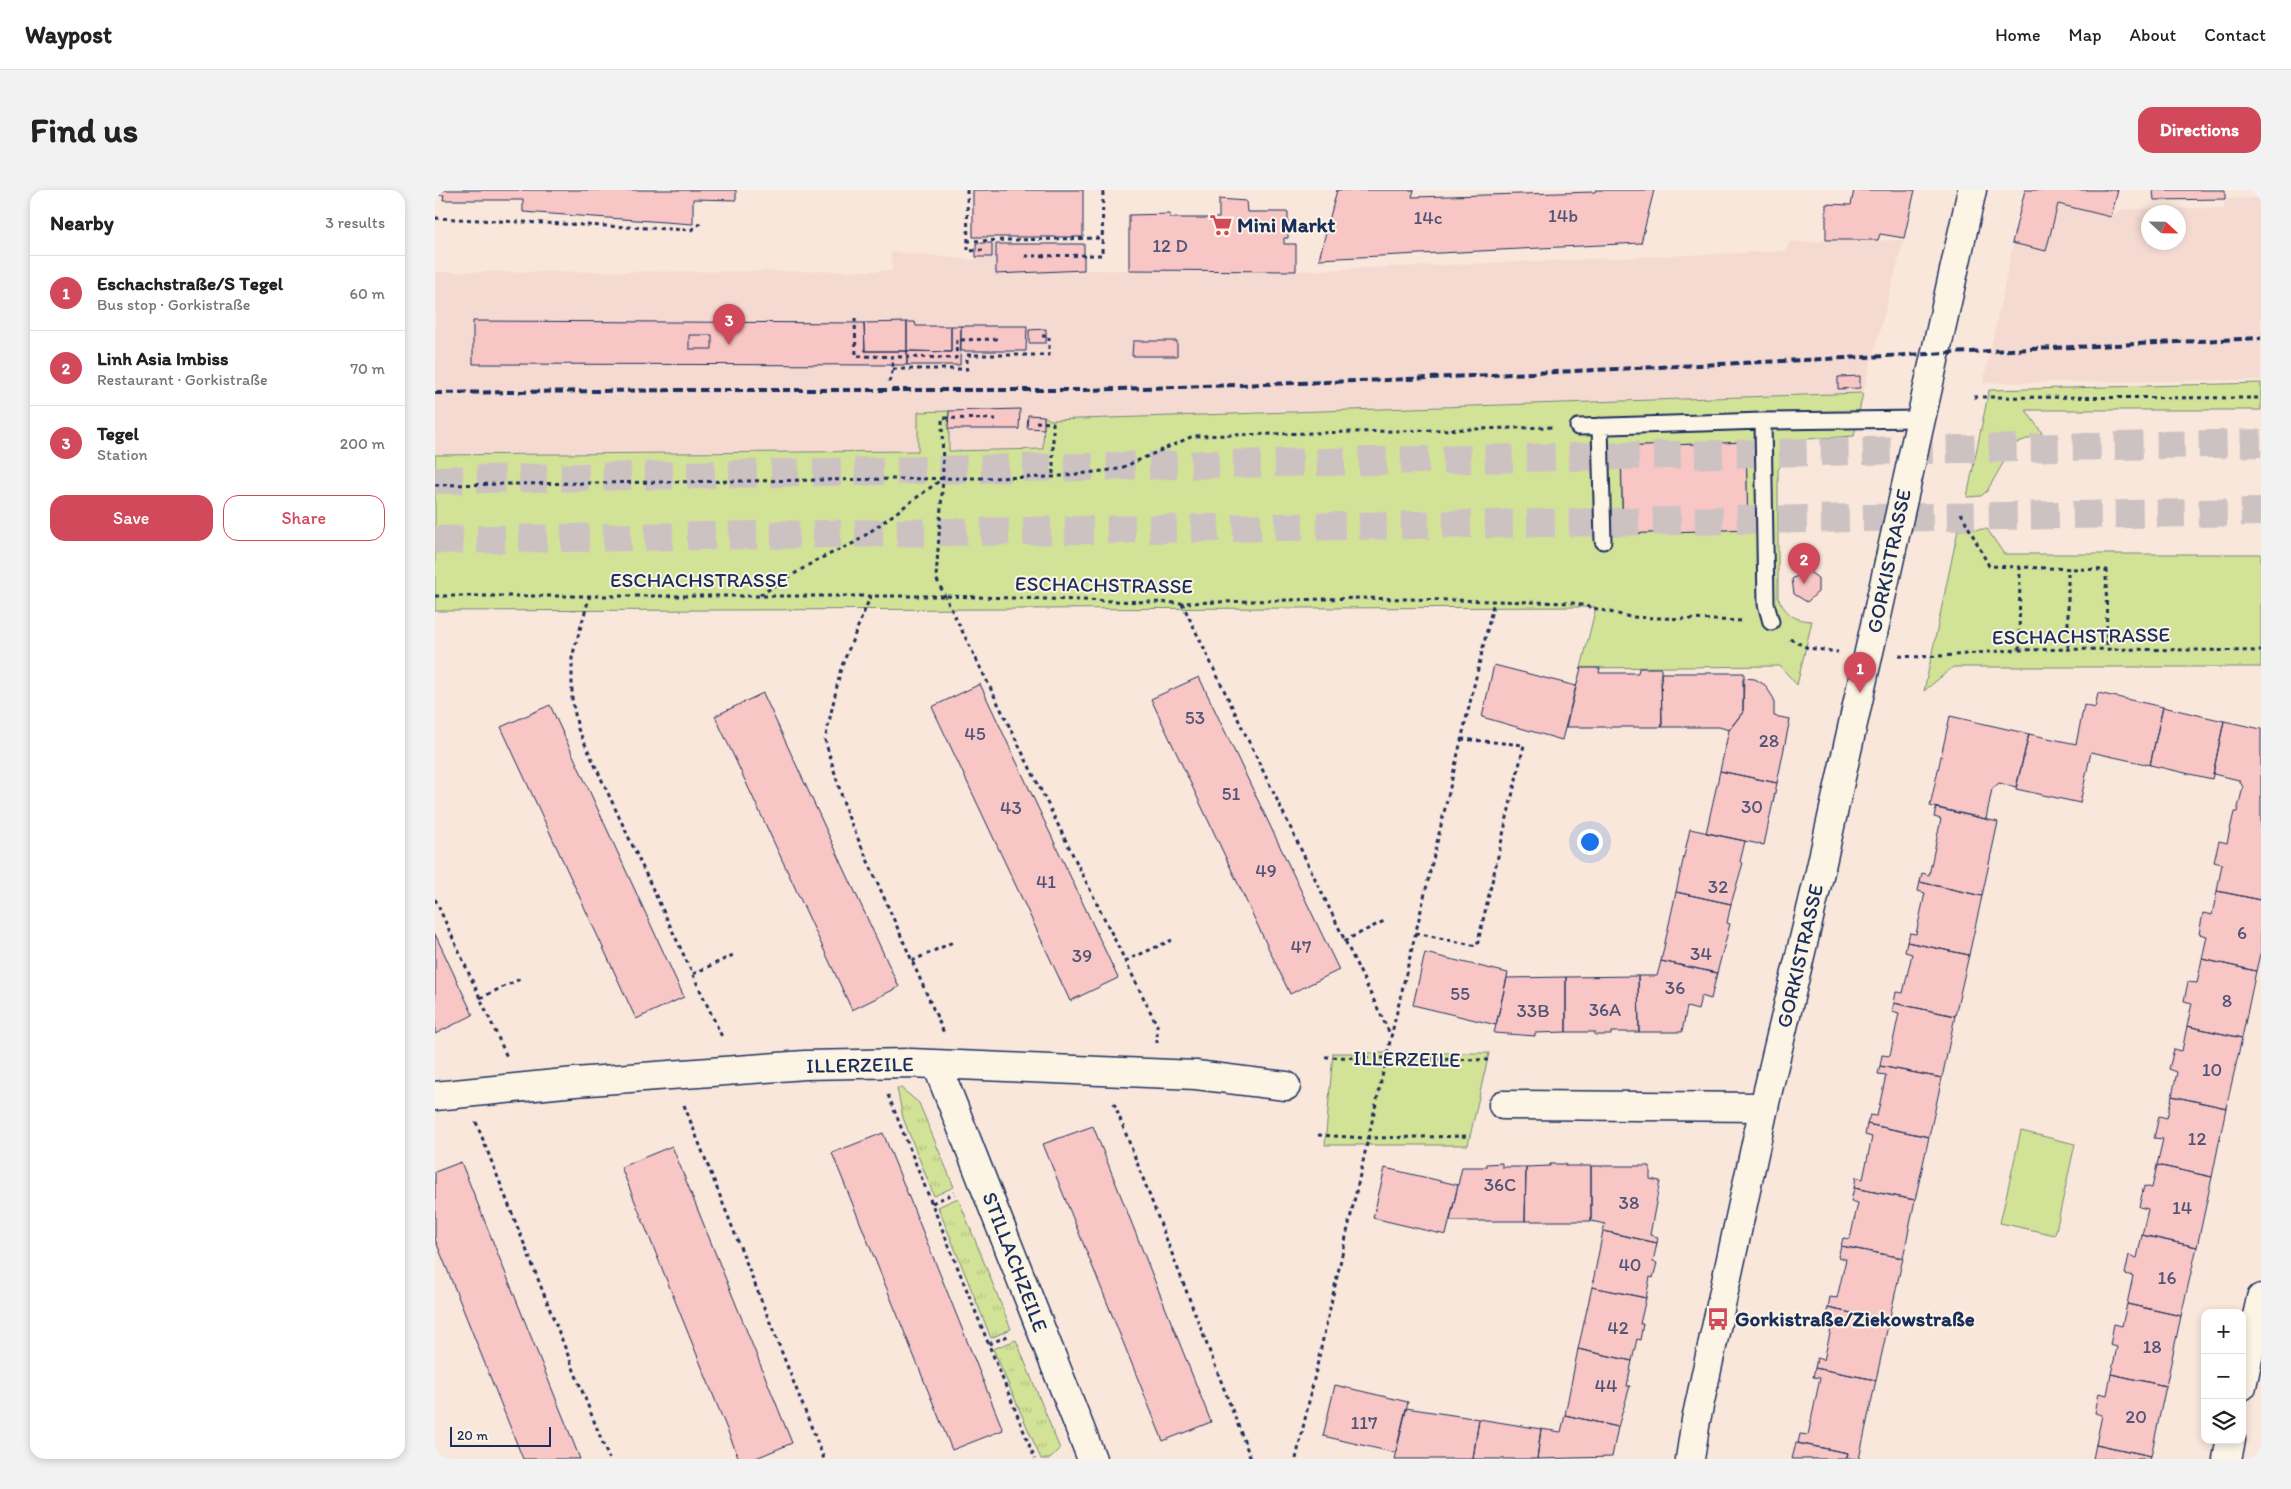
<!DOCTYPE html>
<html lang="en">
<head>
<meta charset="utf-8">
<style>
  :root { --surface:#fff; --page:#f2f2f2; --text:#222; --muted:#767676; --line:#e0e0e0; --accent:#d1495b }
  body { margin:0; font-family:Itim,sans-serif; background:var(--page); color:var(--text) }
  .controls { position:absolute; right:15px; bottom:15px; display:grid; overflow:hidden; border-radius:10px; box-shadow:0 2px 8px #0003 }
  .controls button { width:45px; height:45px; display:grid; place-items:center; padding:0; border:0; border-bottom:1px solid var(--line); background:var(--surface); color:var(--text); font:25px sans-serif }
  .compass { position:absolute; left:1706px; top:15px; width:45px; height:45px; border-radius:50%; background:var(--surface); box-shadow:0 2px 8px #0003; rotate:112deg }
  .scale { position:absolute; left:15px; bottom:12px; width:101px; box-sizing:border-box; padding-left:5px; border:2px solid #1b2f5e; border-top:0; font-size:14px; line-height:18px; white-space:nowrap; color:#1b2f5e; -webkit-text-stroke:4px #fcf5e5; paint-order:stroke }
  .you { position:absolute; left:1154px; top:651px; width:18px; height:18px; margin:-12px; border:4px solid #fff; border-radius:50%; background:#1a73e8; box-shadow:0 0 0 8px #1a73e833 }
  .badge { display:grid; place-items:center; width:32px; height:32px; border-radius:50%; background:var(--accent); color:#fff; font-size:16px; font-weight:700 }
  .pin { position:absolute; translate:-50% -41px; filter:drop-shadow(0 1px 2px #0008) }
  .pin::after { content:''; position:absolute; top:26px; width:18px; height:15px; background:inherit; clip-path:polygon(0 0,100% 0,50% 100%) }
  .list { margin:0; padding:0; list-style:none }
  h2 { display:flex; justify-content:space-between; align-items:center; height:65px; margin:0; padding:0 20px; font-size:21px }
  h2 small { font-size:16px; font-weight:400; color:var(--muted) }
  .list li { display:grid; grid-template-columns:32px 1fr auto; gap:15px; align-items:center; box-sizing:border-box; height:75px; padding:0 20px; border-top:1px solid var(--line) }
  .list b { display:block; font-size:19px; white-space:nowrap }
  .list p { margin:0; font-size:16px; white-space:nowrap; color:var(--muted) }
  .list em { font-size:16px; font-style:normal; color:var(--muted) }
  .actions { display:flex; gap:10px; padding:15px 20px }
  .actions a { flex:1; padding:11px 0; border:1px solid var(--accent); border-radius:15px; text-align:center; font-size:18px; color:var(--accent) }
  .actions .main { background:var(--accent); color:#fff }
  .icon { flex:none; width:28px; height:28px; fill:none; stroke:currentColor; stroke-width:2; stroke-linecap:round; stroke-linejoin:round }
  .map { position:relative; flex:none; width:1826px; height:1269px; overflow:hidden; border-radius:15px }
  header { display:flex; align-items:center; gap:30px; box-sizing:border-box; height:70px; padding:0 25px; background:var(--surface); border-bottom:1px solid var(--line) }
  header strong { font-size:24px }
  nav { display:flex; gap:28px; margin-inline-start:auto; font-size:18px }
  .intro { display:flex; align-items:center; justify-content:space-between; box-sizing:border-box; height:120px; padding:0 30px }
  h1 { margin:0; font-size:35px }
  .button { padding:12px 22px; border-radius:15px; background:var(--accent); color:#fff; font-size:18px; font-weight:700 }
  main { display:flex; gap:30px; padding:0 30px }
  aside { flex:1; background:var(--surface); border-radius:15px; box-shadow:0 2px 8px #0003 }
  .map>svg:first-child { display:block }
</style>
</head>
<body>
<header>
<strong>Waypost</strong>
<nav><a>Home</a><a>Map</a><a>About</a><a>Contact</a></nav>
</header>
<div class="intro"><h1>Find us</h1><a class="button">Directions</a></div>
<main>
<aside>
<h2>Nearby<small>3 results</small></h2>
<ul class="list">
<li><span class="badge">1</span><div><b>Eschachstraße/S Tegel</b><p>Bus stop · Gorkistraße</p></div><em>60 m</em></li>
<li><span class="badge">2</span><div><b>Linh Asia Imbiss</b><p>Restaurant · Gorkistraße</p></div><em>70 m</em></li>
<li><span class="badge">3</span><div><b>Tegel</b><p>Station</p></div><em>200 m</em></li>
</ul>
<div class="actions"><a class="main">Save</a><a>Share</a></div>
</aside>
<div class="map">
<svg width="1826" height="1269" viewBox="0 0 1826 1269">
  <defs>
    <pattern id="grass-tufts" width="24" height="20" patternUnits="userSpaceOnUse" patternTransform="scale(1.25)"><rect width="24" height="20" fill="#d2e296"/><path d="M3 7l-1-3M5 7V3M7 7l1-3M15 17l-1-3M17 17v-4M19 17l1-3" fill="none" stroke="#b4c284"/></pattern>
  </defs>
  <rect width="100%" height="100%" fill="#fae7db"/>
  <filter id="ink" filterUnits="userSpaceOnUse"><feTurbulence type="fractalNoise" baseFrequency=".02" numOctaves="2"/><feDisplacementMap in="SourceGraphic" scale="10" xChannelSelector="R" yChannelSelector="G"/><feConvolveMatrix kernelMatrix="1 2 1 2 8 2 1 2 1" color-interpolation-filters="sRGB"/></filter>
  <g filter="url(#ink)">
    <!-- built -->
    <path fill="#f5dad2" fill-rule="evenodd" d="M1590,0H1683L1677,26L1688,19L1789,18L1790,9L1826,8V190L1548,193ZM1714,22H1744V52H1714Z
      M1469,50L1428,203L615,230L610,226L609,259L514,261L513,221L483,222L484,261L0,265V82L457,81L456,62L540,70L541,53H557L561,57L649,54L650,80L861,81L1351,61L1354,52Z"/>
    <!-- grass -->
    <path fill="url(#grass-tufts)" stroke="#76887a" d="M462,898H466L484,913L519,997L499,1006L468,928Z
      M523,1008L576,1139L556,1148L503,1017Z
      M581,1150L625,1259L615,1269H606L558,1159Z"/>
    <!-- green -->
    <path fill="#d2e296" stroke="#76887a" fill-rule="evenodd" d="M1826,193V220H1591L1607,243L1579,254L1552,301L1546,306L1532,307L1554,200Z
      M1428,203L1419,246L1373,249L1354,259L1343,280V408C1352,425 1359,430 1377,431L1362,495L1345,476L1146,478L1161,417L0,421V265L483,261V222L514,221V261L608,259L609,226L615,230ZM1311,252L1313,339L1187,344L1186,257Z
      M1552,339L1569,364H1826V477H1518L1489,501L1523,340Z
      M898,863H1054L1033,955H890Z
      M1586,941L1640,954L1620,1045L1565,1033Z"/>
    <!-- building -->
    <path fill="#f7c6c5" stroke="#1b2f5e" d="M0,0H301V10L258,9V34L88,22V10H8L9,5H0Z
      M538,0H648V47H538Z
      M902,0H979L977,7L1160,2L1161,0H1219L1206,53L884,69Z
      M1419,0H1480L1469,48L1445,44L1443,50H1391V14L1416,15Z
      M1590,0H1683L1676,27L1623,14L1611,61L1577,53Z
      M1718,0H1790V9L1719,10Z
      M784,9L811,11L812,22H853V48H849V54H861V81L694,80V25L735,24V28H784Z
      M541,53H557V67H541Z
      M561,54H649V80L561,84Z
      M38,131L429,133L430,161H472V175L38,174Z
      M472,132V161H430L429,133Z
      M472,132H480L481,136H516V162L472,161Z
      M516,136H526L525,175H472V161L516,162Z
      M526,136H592L591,161H526Z
      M611,139V153H594V140Z
      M254,145H277V159H254Z
      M698,151H742V166H697Z
      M1425,186V198L1403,199V187Z
      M585,219L584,239H513L514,221Z
      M593,225L609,226V239L592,238Z
      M1311,252L1313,339L1188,344L1186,257Z
      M1372,380L1383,388V402L1372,412L1359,404L1357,389Z
      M1059,475L1141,496L1127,550L1047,527Z
      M1146,478H1165L1164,483H1203L1204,478H1226L1227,537H1131Z
      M1226,483H1309L1308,522L1294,540L1284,537H1227Z
      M764,487L904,780L855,804L716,509Z
      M1308,488L1320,489L1330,495L1339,509V526L1355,529L1342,593L1285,581L1294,540L1308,522Z
      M545,494L683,788L635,811L497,517Z
      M328,503L464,797L417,820L280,526Z
      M1663,503L1728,517L1715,575L1656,562L1645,613L1581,599L1594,544L1641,554L1649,515L1660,518Z
      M115,515L249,807L201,829L66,537Z
      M1728,517L1789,531L1777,589L1715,575Z
      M1515,526L1594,544L1581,597L1564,593L1557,599L1551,629L1495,616Z
      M1789,531L1826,539V710L1782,701L1787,674L1779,672L1784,651L1792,653L1799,622H1802L1808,597L1804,590L1778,584Z
      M1285,581L1342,593L1329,655L1271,643Z
      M1501,618L1563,632L1547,706L1485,692L1487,683L1494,685L1506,629L1499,627Z
      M1255,639L1310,651L1305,672L1308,673L1296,714L1241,702Z
      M1485,692L1547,706L1534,765L1472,752L1475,743L1481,744L1490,703L1483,701Z
      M1782,701L1826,710V760L1821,781L1767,769L1772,746L1764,744L1768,723L1777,725Z
      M1241,702L1296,714L1292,733L1295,734L1282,783L1226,771Z
      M0,744L38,825L0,844Z
      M1472,752L1534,765L1520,826L1459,813L1461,802L1468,803L1477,764L1470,762Z
      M990,763L1073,783L1061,835L978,815Z
      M1767,769L1821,781L1807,848L1752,836L1757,813L1749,811L1753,792L1762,793Z
      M1226,771L1282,783L1276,809L1266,806L1263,820L1252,817L1247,842H1204L1203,786H1222Z
      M1203,786L1204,842H1176V845H1160V842H1131V787Z
      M1131,787V842L1100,843V846L1059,843L1072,788Z
      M1459,813L1520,826L1507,888L1445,876L1447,865L1455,866L1464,823L1457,821Z
      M1752,836L1807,848L1791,918L1737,906L1742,882L1734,879L1739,859L1747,861Z
      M1445,876L1507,888L1494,947L1432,934L1435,925L1442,926L1451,885L1443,884Z
      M1737,906L1791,918L1777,987L1722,975L1728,949L1719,948L1724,926L1732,928Z
      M1432,934L1494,947L1480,1010L1419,998L1421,987L1428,989L1437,947L1430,945Z
      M658,936L776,1232L728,1251L608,954Z
      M448,943L568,1240L517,1260L397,963Z
      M237,956L357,1253L319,1269H304L186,977Z
      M26,972L145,1269H88L0,1049V982Z
      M1067,973V977H1091L1090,1031H1015L1027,977H1051V974Z
      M1115,974H1131L1130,976H1156V1031H1090L1091,977L1115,976Z
      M1722,975L1777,987L1762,1057L1707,1045L1713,1019L1704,1017L1709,996L1717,998Z
      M1156,976H1215V989L1225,991L1215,1045L1223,1047L1222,1053L1168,1041L1170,1034L1156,1031Z
      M950,978L1023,995L1011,1045L938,1028Z
      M1419,998L1480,1010L1468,1068L1406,1056L1408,1048L1415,1049L1423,1013L1416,1011Z
      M1168,1041L1222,1053L1218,1072L1222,1073L1218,1088L1215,1087L1211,1108L1157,1097Z
      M1707,1045L1762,1057L1746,1126L1692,1114L1698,1086L1690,1084L1694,1065L1702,1068Z
      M1406,1056L1468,1068L1454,1131L1393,1118L1395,1107L1402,1108L1411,1069L1403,1067Z
      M1157,1097L1211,1108L1205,1134H1208L1205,1150L1202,1149L1197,1171L1143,1159Z
      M1692,1114L1746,1126L1731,1196L1676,1184L1682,1157L1675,1155L1679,1134L1687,1136Z
      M1393,1118L1454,1131L1441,1190L1380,1178L1382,1168L1389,1170L1398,1130L1390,1128Z
      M1143,1159L1197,1171L1192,1196H1195L1183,1237L1130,1225Z
      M1380,1178L1441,1190L1424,1269L1412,1268L1413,1263L1363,1253L1365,1244L1373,1245L1385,1188L1378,1187Z
      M1676,1184L1731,1196L1716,1266L1661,1254L1667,1225L1660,1223L1664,1203L1672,1205Z
      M900,1195L973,1212L961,1263L888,1246Z
      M971,1218L1044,1229L1038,1269H959Z
      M1130,1225L1183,1237L1177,1267L1102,1269L1106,1239L1126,1242Z
      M1044,1229L1106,1239L1102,1269H1038Z
      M1361,1253L1413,1263L1411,1269H1357Z
      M1661,1254L1716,1266L1715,1269H1658Z"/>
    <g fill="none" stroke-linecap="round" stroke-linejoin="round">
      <!-- motorway-tunnel -->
      <path stroke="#cdc2c2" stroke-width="28" stroke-dasharray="28 14" stroke-linecap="butt" d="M0,290L1826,253
        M0,350L1826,322"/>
      <defs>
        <path id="service" d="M1328,231L1331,414L1336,432
          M1165,236L1168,351
          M1143,237L1328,231L1485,229"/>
        <path id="minor" d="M502,875L657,1269
          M0,906L140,892L370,875L475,873L761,885L851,896
          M1068,915L1329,917
          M1807,1196L1826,1108
          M1792,1269L1796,1250"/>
        <path id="secondary" d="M1255,1269L1261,1230L1329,917L1384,686L1537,0"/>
      </defs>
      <!-- service casing -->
      <use href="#service" stroke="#1b2f5e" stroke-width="19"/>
      <!-- minor casing -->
      <use href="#minor" stroke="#1b2f5e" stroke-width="31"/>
      <!-- secondary casing -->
      <use href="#secondary" stroke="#1b2f5e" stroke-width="31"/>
      <!-- path -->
      <path stroke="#1b2f5e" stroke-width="3" stroke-dasharray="4 4" stroke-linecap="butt" d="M532,0L533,61L549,60
        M0,28L256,40L267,32
        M532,51L667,48
        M590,66L667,65L668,0
        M420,128L421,166L521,168L522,150L562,149
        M458,179H532V165H614V146H603
        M454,192L458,179L457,167
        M1539,207L1826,208
        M561,229L507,228L508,288L501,388L722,835V853
        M601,232L618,233V287
        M0,295L618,287L684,279L758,246L1119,237
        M1526,323L1554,376L1671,380L1672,459
        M155,405L137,467V509L143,539L288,849
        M325,405L380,371L421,352L507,289
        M436,405L406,478L390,550L412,624L509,843
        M0,406H509L747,413L926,408L1059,411L1138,413L1195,427L1310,431
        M747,413L956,846
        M1355,449L1373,458L1403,462
        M1633,459V378
        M1584,460L1585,377
        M1464,466C1505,469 1546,461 1586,460C1666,458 1746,460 1826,461
        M0,709L72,867
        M981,743L1042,756L1089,555L1027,549
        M909,751L949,731
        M477,771L518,752
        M690,771L737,750
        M258,784L298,765
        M45,808L85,789
        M890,867L1053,870
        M453,905L600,1269
        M679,913L816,1269
        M249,915L389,1269
        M41,932L174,1269
        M883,945L933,948L1035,946
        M497,1013L520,1003
        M554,1154L575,1145
        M861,1269L956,847L1059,411"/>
      <!-- service -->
      <use href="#service" stroke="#fcf5e5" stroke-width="15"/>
      <!-- minor -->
      <use href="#minor" stroke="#fcf5e5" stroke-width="28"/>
      <!-- secondary -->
      <use href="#secondary" stroke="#fcf5e5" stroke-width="28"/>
      <!-- rail -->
      <path stroke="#1b2f5e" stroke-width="4" stroke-dasharray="8 4" stroke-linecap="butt" d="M0,203L244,200H651L952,190L1826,148"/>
    </g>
  </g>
  <!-- icons -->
  <defs>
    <symbol id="supermarket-bare" viewBox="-9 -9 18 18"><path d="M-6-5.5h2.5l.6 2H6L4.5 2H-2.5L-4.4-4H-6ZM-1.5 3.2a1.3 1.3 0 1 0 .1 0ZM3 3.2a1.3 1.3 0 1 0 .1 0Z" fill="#d1495b" stroke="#fcf5e5" stroke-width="2.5" paint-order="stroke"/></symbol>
    <symbol id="bus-bare" viewBox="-9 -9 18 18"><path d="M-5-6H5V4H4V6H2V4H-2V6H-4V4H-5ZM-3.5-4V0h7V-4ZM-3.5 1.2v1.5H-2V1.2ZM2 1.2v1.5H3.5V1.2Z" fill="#d1495b" stroke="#fcf5e5" stroke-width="2.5" paint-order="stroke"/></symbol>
  </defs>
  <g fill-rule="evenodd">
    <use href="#supermarket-bare" x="770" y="19" width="32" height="32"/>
    <use href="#bus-bare" x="1267" y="1113" width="32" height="32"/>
  </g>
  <g text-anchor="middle" stroke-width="4" stroke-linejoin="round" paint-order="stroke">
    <!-- number labels -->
    <g font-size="19" fill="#525578">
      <text x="1128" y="32">14b</text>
      <text x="993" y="34">14c</text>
      <text x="735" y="62">12 D</text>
      <text x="760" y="534">53</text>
      <text x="540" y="550">45</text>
      <text x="1334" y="557">28</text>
      <text x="796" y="610">51</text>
      <text x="1317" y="623">30</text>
      <text x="576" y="624">43</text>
      <text x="831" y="687">49</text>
      <text x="611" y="698">41</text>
      <text x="1283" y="703">32</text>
      <text x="1807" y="749">6</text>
      <text x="866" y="763">47</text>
      <text x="1266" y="770">34</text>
      <text x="647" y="772">39</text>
      <text x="1240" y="804">36</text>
      <text x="1025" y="810">55</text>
      <text x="1792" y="817">8</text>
      <text x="1170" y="826">36A</text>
      <text x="1098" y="827">33B</text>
      <text x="1777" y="886">10</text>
      <text x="1762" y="955">12</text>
      <text x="1065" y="1001">36C</text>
      <text x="1194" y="1019">38</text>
      <text x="1747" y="1024">14</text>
      <text x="1195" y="1081">40</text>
      <text x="1732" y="1094">16</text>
      <text x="1183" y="1144">42</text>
      <text x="1717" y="1163">18</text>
      <text x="1171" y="1202">44</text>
      <text x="1701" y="1233">20</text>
      <text x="929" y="1239">117</text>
    </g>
    <!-- poi labels -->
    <g font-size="21" font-weight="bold" fill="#1b2f5e" stroke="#fcf5e5" text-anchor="start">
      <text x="802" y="42">Mini Markt</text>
      <text x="1300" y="1136">Gorkistraße/Ziekowstraße</text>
    </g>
    <!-- street labels -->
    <g font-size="21" fill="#1b2f5e" stroke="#fcf5e5">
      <text transform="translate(1454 371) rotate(-78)" y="7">GORKISTRASSE</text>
      <text x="264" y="397">ESCHACHSTRASSE</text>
      <text transform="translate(669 395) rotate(1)" y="7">ESCHACHSTRASSE</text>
      <text transform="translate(1646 446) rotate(-1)" y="7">ESCHACHSTRASSE</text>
      <text transform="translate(1365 766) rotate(-77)" y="7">GORKISTRASSE</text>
      <text transform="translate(972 869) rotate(1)" y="7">ILLERZEILE</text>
      <text transform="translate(425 875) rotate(-1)" y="7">ILLERZEILE</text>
      <text transform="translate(580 1072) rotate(69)" y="7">STILLACHZEILE</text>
    </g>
  </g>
</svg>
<div class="controls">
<button>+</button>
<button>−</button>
<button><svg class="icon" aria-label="layers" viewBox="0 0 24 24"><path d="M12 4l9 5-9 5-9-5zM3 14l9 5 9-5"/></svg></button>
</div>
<svg class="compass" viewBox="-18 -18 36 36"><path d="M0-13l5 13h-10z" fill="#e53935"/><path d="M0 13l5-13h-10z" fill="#767676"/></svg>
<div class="scale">20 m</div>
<div class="you"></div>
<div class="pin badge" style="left:1425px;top:503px">1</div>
<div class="pin badge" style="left:1369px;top:394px">2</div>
<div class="pin badge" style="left:294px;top:155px">3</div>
</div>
</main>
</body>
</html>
